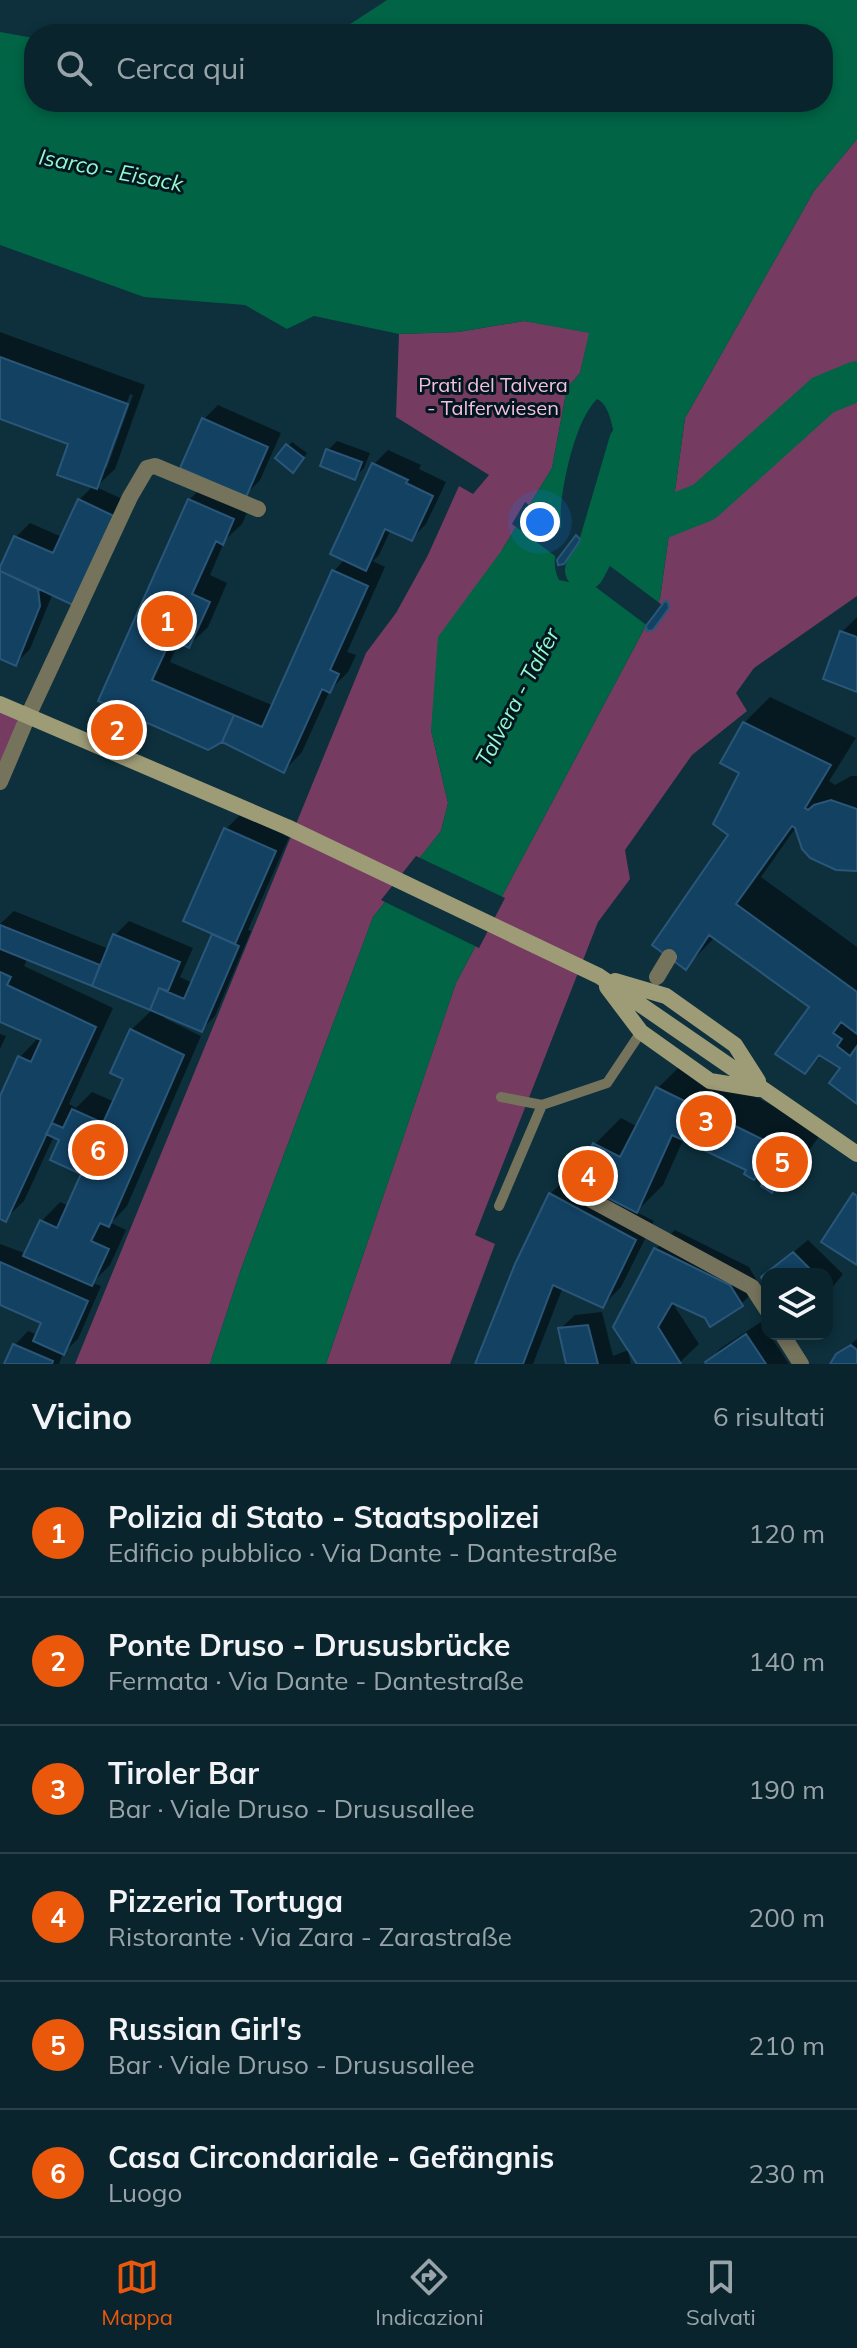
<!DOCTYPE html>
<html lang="it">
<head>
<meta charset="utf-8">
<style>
  :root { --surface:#0a242d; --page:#183039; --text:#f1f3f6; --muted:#99a4aa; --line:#2a4149; --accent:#ea580c }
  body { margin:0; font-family:Mulish,sans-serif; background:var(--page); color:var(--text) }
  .controls { position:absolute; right:24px; bottom:24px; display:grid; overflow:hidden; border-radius:16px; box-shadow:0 4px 12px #0003 }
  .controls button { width:72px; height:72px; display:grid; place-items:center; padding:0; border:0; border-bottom:2px solid var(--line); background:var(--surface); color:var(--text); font:40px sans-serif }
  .you { position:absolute; left:540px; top:522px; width:28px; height:28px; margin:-20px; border:6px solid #fff; border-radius:50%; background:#1a73e8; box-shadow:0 0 0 12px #1a73e833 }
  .badge { display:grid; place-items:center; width:52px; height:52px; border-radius:50%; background:var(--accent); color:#fff; font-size:26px; font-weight:700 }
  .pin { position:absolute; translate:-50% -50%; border:4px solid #fff; box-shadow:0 2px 8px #0006 }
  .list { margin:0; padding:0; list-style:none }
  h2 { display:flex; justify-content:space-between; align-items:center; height:104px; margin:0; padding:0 32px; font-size:34px }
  h2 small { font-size:26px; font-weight:400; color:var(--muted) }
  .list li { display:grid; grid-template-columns:52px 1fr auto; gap:24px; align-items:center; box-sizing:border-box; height:128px; padding:0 32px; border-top:2px solid var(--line) }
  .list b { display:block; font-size:30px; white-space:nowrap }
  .list p { margin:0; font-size:26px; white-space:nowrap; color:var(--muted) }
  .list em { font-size:26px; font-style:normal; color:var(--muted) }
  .icon { flex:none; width:44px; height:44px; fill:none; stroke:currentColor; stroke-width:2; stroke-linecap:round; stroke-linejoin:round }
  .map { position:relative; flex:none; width:857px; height:1364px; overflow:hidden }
  .search { position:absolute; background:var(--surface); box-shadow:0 4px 12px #0003; left:24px; right:24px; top:24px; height:88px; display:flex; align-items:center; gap:20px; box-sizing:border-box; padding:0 28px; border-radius:32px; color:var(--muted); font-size:30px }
  .sheet { height:872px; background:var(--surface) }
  nav { display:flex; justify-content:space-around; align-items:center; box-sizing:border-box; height:112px; border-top:2px solid var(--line); background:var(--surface); font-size:22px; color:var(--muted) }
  nav a { display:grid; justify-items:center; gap:4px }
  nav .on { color:var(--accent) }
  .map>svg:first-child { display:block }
</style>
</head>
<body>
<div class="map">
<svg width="857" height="1364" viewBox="0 0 857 1364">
  <rect width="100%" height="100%" fill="#0d303c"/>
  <!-- green -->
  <path fill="#763b60" d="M857,139V596L754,668L736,693L747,711L692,755L625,850L630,879L598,922L475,1235L495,1244L450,1364H326L456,983L660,599L685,418L814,191Z
    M524,321L590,332L580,373L567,388L552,468L502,550L431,730L448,803L441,831L373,917L241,1269L210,1364H75L366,653L396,613L428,555L459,486L473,494L489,475L396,417L399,334L458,332Z
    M0,704L28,716L0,782Z"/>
  <!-- water -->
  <path fill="#006445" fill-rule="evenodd" d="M387,0H857V139L814,191L685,418L660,599L456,983L326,1364H210L241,1269L373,917L441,831L448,803L431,730L438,637L502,550L552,468L567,388L580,373L589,333L524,321L458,332L399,334L314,316L287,329L245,305L144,297L0,245V32L34,38V102H823V34H335ZM597,399C620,408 619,491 612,512C610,520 598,530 593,537L596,550L580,578L573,583L559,580C551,563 556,554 560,537C562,527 560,516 561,506C564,476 576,420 597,399Z"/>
  <!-- pier -->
  <path fill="#0d303c" d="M525,502L564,531L558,558L512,524Z
    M590,551L662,605L649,627L577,573Z
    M416,856L505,898L479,948L381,900Z"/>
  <!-- shadow -->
  <path fill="#0007" fill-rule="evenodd" d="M0,332L145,385L115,469L96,487L129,502L53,593L30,649L16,663L0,656V566L16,537L30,523L62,537L79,500L93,486L71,443L0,417ZM130,394L133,395L107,468H103Z
    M218,405L281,433L260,480L243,497L252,501L242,524L225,540L210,575L227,583L208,627L189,645L179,641L170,662L274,706L334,571L345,559L374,464L388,450L421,465L419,469L446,482L426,524L412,538L391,529L379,555L373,561L385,567L347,652L356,655L348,672L330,690L302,752L284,771L222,740L100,700L189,500L210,479L204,419Z
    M337,441L370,453L364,468L355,477L328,450Z
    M292,442L307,453L297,466L288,446Z
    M857,617V690L842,632Z
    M770,697L856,738L829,781L835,785L851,776H857V869L797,826L761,877L857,947V1101L843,1068L822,1055L805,1072L811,1006L715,937L686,967L730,834L741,773L744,723Z
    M240,815L289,837L248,930L251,931L215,1016L201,1030L166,1015L164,1018L201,1036L127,1206L111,1223L126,1230L110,1265L92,1283L101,1286L78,1339L63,1353L59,1364H6L14,1346L28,1331L38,1335L43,1322L0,1303V1244L27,1254L42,1221L60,1202L69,1206L84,1173L61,1139L54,1136L24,1201L5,1219L0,1217V1101L20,1057L39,1037L0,1020V924L14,911L109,949L115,935L129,921L193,948L180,977L193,983L215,933L226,829ZM28,958L152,1010L131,1030L126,1078L115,1102L92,1092L76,1108L69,1104L113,1008L24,966Z
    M0,1034L6,1036L0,1049Z
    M684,1062L790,1114L821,1134L798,1165L772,1191L770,1177L761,1170L749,1169L684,1138L663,1185L636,1212L654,1221L621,1287L603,1305L563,1287L533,1364H478L550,1194L569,1176L577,1181L595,1144L621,1118L638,1127L658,1088Z
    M675,1230L749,1267L760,1286L741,1304L707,1316L677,1303L675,1307L699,1344L678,1364H639L656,1249Z
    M808,1240L843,1274L827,1294V1274H767Z
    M602,1312L613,1356L628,1350L631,1364H568L560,1329L575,1315Z
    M761,1322L789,1364H709L707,1362L721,1348Z
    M857,1339V1364H833L838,1355Z"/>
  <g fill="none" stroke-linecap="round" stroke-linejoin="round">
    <!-- river -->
    <path stroke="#006445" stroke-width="40" d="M621,535L704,502L823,395L857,381
      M585,570L599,544L629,442"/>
  </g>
  <!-- building -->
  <path fill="#134162" stroke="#2a5779" stroke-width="2" d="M0,357L128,404L97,489L57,475L68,444L0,419Z
    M202,418L268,447L246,497L180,468Z
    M286,444L304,458L293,473L275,458Z
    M326,449L362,462L355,480L320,466Z
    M372,463L408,480L406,483L433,496L412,541L385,529L366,571L330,554Z
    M78,499L116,517L75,606L0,571V567L14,536L53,553Z
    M188,499L234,519L223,545L216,541L192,594L210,602L189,648L171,639L152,680L234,715L222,742L208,750L98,701Z
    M576,535L580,539L579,542L564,564L558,565L557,560Z
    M332,570L368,586L330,670L339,674L330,693L322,689L284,773L222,742L234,715L262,727Z
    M0,571L38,589L40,606L16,666L0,659Z
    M665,601L668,602L669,608L653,630L647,631L646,626Z
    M840,631L857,637V692L823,679Z
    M743,722L831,765L805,808L808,810L814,805L831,800L857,809V871L836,870L810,858L802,849L795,828L792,826L736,904L857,992V1034L841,1022L833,1033L842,1039L837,1046L850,1056L857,1046V1104L829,1083L840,1068L819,1055L805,1074L775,1054L809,1007L709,935L686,970L652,945L728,835L713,824L739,773L720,763Z
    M224,828L276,851L235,944L183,921Z
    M0,925L100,965L92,986L0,949Z
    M113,934L180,962L168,991L159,988L150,1010L92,986Z
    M212,934L239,946L202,1032L150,1010L159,988L184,999Z
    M0,972L11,977L7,985L96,1027L6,1222L0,1219V1096L18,1056L31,1062L41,1040L0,1022Z
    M130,1029L184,1055L109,1227L100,1223L91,1241L109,1249L92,1286L23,1256L40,1220L57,1228L81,1174L50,1160L59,1140L46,1134L52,1123L63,1128L72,1109L103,1123L123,1079L110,1073Z
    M656,1087L764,1140L796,1160L772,1193L761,1186L767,1177L760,1172L754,1180L744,1174L746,1170L672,1135L637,1213L575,1181L593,1143L620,1157Z
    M549,1193L636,1240L603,1308L553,1285L523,1364H475L515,1264Z
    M853,1193L857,1196V1265L821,1242Z
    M654,1248L730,1285L743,1306L710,1327L705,1318L672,1303L658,1327L681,1364H637L613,1327Z
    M793,1252L815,1274H767V1287L761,1277Z
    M0,1262L88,1301L64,1355L33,1341L41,1323L0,1305Z
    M588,1325L598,1364H566L558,1328Z
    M746,1334L766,1364H706L705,1362Z
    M13,1344L53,1361L52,1364H4Z
    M851,1345L857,1350V1364H830L836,1354Z"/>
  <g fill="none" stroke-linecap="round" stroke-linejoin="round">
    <!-- lane -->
    <path stroke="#75735c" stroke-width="10" d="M501,1097L542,1105
      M499,1206L542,1105L607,1083L641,1032"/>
    <!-- street -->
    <path stroke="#75735c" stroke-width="16" d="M0,782L28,716L130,497L147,468L155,466L258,509
      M657,977L669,957
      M584,1196L752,1287L767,1310
      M782,1334L801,1364"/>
    <!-- secondary -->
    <path stroke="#9e9b77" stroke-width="16" d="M0,704L287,827L599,976L857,1154
      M615,981L666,996L735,1045L758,1081
      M607,987L641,1032L710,1081L758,1089"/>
  </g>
  <g text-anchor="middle" stroke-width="6" stroke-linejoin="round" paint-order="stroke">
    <!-- park labels -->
    <g font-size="20" fill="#f7bfdf" stroke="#001720">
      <text x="493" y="392">Prati del Talvera<tspan x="493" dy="23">- Talferwiesen</tspan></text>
    </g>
    <!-- water labels -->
    <g font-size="22" font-style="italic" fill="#95f9cc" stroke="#001720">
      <text transform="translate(111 170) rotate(11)" y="8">Isarco - Eisack</text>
      <text transform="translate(517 697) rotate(-62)" y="8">Talvera - Talfer</text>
    </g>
  </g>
</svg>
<div class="controls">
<button><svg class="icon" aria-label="layers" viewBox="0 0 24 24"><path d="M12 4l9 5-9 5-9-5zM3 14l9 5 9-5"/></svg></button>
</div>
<div class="you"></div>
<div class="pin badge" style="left:167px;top:621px">1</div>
<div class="pin badge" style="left:117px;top:730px">2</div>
<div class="pin badge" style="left:706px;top:1121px">3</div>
<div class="pin badge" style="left:588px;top:1176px">4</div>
<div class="pin badge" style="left:782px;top:1162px">5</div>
<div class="pin badge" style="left:98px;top:1150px">6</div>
<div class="search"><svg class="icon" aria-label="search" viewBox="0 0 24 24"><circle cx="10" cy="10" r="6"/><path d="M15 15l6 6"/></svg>Cerca qui</div>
</div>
<section class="sheet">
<h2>Vicino<small>6 risultati</small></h2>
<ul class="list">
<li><span class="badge">1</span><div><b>Polizia di Stato - Staatspolizei</b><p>Edificio pubblico · Via Dante - Dantestraße</p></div><em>120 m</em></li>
<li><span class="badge">2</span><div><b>Ponte Druso - Drususbrücke</b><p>Fermata · Via Dante - Dantestraße</p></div><em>140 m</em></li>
<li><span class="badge">3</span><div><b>Tiroler Bar</b><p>Bar · Viale Druso - Drususallee</p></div><em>190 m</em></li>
<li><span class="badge">4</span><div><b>Pizzeria Tortuga</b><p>Ristorante · Via Zara - Zarastraße</p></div><em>200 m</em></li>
<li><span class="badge">5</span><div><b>Russian Girl's</b><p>Bar · Viale Druso - Drususallee</p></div><em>210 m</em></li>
<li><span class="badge">6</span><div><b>Casa Circondariale - Gefängnis</b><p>Luogo</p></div><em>230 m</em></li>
</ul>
</section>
<nav>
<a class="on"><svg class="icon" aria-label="map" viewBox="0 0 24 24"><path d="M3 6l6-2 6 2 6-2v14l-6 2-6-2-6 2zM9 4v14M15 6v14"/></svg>Mappa</a>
<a><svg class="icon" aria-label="directions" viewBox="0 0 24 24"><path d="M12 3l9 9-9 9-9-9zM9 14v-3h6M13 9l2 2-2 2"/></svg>Indicazioni</a>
<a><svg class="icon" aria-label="saved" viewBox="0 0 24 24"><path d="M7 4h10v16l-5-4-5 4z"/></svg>Salvati</a>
</nav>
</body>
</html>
